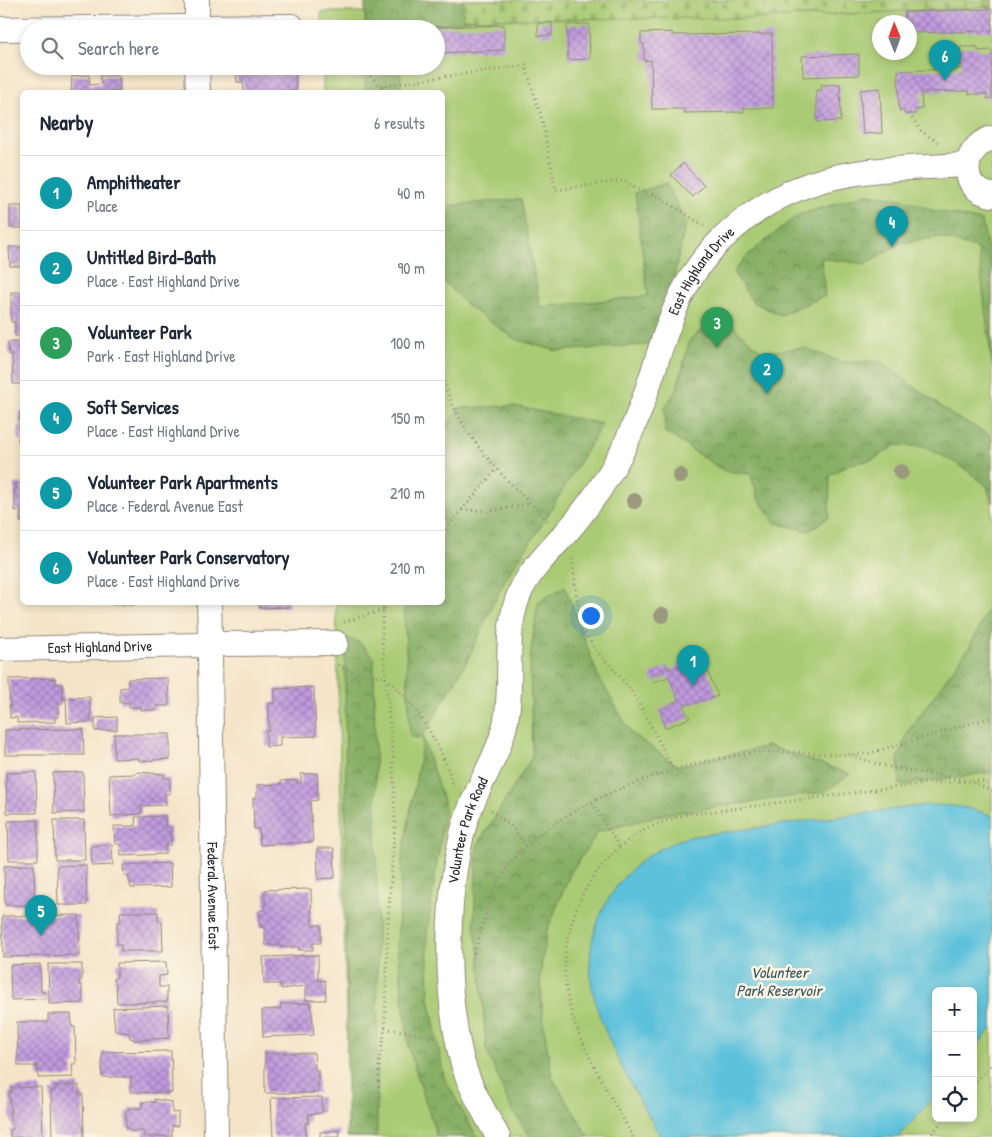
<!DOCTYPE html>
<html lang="en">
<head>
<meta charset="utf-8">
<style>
  :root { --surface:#fff; --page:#f2f2f3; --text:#1f2937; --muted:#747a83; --line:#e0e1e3; --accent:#1f6fb2 }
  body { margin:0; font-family:"Patrick Hand",sans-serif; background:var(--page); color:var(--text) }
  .controls { position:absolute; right:15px; bottom:15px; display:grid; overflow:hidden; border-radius:8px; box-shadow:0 2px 8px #0003 }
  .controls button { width:45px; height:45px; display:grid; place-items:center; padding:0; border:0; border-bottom:1px solid var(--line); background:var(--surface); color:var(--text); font:25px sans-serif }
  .compass { position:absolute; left:872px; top:15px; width:45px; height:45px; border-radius:50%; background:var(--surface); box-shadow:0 2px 8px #0003; rotate:359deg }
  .you { position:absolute; left:590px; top:615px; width:18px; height:18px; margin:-12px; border:4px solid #fff; border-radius:50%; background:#1a73e8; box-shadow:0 0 0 8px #1a73e833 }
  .badge { display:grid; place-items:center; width:32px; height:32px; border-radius:50%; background:var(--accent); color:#fff; font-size:16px; font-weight:700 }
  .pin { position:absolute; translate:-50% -41px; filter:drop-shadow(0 1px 2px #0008) }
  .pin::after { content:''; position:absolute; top:26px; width:18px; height:15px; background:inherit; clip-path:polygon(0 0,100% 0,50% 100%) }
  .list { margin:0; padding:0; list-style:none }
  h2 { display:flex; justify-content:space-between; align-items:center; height:65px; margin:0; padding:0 20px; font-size:21px }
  h2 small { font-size:16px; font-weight:400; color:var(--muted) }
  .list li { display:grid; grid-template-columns:32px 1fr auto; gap:15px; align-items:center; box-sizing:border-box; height:75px; padding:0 20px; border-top:1px solid var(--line) }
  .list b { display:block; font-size:19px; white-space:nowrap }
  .list p { margin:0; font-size:16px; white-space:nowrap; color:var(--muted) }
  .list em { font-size:16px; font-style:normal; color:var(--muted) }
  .icon { flex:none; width:28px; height:28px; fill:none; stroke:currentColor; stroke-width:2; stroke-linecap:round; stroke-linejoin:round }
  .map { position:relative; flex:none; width:992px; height:1137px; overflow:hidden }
  .search { position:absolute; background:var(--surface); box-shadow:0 2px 8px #0003; left:20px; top:20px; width:425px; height:55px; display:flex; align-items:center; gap:12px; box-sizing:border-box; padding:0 18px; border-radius:28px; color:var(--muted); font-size:19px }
  .panel { position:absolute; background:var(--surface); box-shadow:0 2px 8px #0003; left:20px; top:90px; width:425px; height:515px; border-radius:8px }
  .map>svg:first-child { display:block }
</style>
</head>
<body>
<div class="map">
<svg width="992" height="1137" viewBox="0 0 992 1137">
  <defs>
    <pattern id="forest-crowns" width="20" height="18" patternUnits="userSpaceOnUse" patternTransform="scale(1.25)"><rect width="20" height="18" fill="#87af66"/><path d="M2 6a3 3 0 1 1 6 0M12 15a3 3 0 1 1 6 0" fill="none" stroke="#6f8f54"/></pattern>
    <pattern id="cemetery-stones" width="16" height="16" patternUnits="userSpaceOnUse" patternTransform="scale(1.25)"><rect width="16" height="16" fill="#aacb74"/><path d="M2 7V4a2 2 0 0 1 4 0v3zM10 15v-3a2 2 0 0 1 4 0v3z" fill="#92ae65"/></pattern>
    <pattern id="building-cross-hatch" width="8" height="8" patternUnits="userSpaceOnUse" patternTransform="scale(1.25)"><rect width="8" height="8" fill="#c19adf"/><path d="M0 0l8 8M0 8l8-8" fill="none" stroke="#9d7eb5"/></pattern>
  </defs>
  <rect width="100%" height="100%" fill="#fcf5e5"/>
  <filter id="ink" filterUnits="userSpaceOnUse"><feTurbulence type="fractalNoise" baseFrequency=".02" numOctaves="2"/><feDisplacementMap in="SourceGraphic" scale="10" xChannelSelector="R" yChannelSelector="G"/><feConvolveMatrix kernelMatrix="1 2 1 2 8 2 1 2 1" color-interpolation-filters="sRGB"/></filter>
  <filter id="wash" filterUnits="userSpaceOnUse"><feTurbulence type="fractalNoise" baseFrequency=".0096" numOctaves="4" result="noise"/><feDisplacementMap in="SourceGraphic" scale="20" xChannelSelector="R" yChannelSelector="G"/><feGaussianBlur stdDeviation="1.12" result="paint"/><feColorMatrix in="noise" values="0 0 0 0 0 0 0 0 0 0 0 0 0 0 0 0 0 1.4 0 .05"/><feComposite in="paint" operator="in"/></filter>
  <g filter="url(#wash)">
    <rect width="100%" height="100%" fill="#f4e5c9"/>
    <!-- green -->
    <path fill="#aacb74" stroke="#6a7b50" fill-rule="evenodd" d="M992,7V1137H349L336,603L442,602V92H323V66H436V29H322L321,12H376L463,19L763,18ZM880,22H910V52H880ZM936,991H973V1118H936Z"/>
    <!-- forest -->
    <path fill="url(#forest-crowns)" stroke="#596d48" d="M365,0H499L500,15L412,29H365Z
      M365,66H400L401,92H365Z
      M666,183L686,222L659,344L557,351L515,339L468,306L443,281L442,206L521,199L540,307L648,296L635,193Z
      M867,194L899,198L932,210L982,221L992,271V364L978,249L940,237L900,243L865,264L821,258L825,296L780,315L753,302L733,272L749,254L798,215Z
      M723,314L740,333L763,352L804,348L842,362L880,361L952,415L992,436V503L987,486L960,465L925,447L896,445L872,460L849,464L830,475L829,517L809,531L775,523L758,498L751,474L724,471L665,432V407L676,391L690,339Z
      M514,406L602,424L543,523L504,581L467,661L422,738L423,739L445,807L427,933L429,997L444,1078L477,1137H437L409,1049L397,946L402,859L423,739L410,736L404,607L399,603L442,602L443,433L459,408Z
      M565,586L597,674L631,733L678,766L769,746L850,774L825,792L665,814L598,832L570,874L547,931L540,976L544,1028L552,1077L589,1137H531L512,1111L486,1049L479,951L474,926L477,846L532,757L530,658L538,602Z
      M992,602V772L900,785L898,758L909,730L970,646Z
      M345,637L360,643L374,658L377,918V1137H347Z"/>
    <!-- cemetery -->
    <path fill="url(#cemetery-stones)" stroke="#6a7b50" d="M463,0H992V7L763,18L463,19Z"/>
    <!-- water -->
    <path fill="#5dc1db" stroke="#447683" d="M925,805C949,805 970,806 992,816V1028L973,1050V991H936V1094L899,1137H661C647,1114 634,1091 622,1067C593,1008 573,956 611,895C630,865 655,848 688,837Z"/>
    <g id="blocks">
      <!-- building -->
      <path fill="url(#building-cross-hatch)" d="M992,9V31L910,33V22H905V12Z
        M552,22V35L538,36V23Z
        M589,24L590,59L568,60L567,25Z
        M504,25V50L436,53V29L432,27Z
        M672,32V35L772,34L773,108H744V112L684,113V109H652L651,60L644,61V44L641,43V33Z
        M960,47H978V51L992,50V98L987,99V94H969V91L921,92L922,109L915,110V114H904V110H899L898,71L961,69Z
        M859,54V75L803,77L802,56Z
        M243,66H295L296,91L244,92L243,82H237L236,68Z
        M89,75L90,85L101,84L100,76H119L120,92H71L72,76Z
        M840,84L841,121L817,122L816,90H822L821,85Z
        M880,88L882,133L863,134L860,90Z
        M683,163L704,186L693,197L671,175Z
        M10,206H22V228H10Z
        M9,247H22V266H10Z
        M11,292H22V336H15V322H11Z
        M8,342H22V384H13L12,355H9Z
        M20,411H22V440H18Z
        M22,483V522H20V510L15,511L14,484Z
        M112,602H134V605H112Z
        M259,602H289V607L259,608Z
        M701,655L718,696L683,706L690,718L665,728L660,710L678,700L669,677L653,682L650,675L668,666L669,670Z
        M55,678V684H62L63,703H57L58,717H55V722L17,723V717L10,718L9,679Z
        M168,678L169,706H156V710H141V707H129V702L120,703V688L128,687V679Z
        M314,687L316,736L280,737V746L266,747V731H269V703H275V689Z
        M90,697L91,722L67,723L66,698Z
        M117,717V730L95,731V718Z
        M83,729L84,755H5V730Z
        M114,734H170V759L139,761V758L114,759Z
        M36,772L37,813H7L6,773Z
        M83,772L84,812L54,813L53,773Z
        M137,772L164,774V778H170V794H165L166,805L141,806V814L111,816L109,775L136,774Z
        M317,773L318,800L310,801L313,842L260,845L259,829H254L253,798H257V785L281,784V781L297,780V783H301V774Z
        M165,816V827H170L171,845H165V854L121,856L120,844H115L114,826H136L135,817Z
        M38,820V860H9L8,821Z
        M54,820H84L85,860H55Z
        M112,844L113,865L92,866L91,846Z
        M317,848H334L335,878L318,879Z
        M170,863L171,887L131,888L128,876H124L123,865Z
        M34,865L35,905H5L4,866Z
        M86,865L87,905H58L57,866Z
        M311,889L312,925H321V943H313V950H299V947H281L280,945H265V927H260V910H265V890Z
        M120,912H158V921H162L163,951H121V944H117V922H121Z
        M79,915L80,955L3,957L2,916Z
        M318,955V981L325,980L326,1000H306V986L281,989V984H264L263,957Z
        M166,962L167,975L159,976V987H167V1002L117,1003L116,984L113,979L117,977V963Z
        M40,964L41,992H46V999L11,1000L10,965Z
        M48,964H82V980H79V985H82L83,1003L49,1004Z
        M311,1003L314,1035L263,1037L262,1010L281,1009V1004Z
        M168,1006L169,1038L137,1040L130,1038L129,1033L115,1031L113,1008Z
        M48,1014H71L72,1027H75L76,1064H72L73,1077L38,1078V1066H18L17,1022H48Z
        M171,1051L172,1093L131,1092V1077H102V1052Z
        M265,1053H314L315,1070H318V1093H265Z
        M79,1085V1094H83L84,1137H52L51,1091H55V1086Z
        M41,1087L43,1137H10V1130L13,1129L9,1112H11L9,1092H12L11,1088Z
        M322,1097V1113L308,1114L309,1123H305L306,1137H273L271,1098Z
        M154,1099L172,1102V1113L178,1112V1126H172V1136L144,1137L143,1131H130L129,1128H126V1111H129V1108H142V1102H155Z
        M339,1130L340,1137H320V1132Z"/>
    </g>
  </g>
  <g filter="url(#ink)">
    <use href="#blocks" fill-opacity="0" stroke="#90887a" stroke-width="1"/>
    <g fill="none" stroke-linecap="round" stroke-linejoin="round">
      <defs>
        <g id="minor">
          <path d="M197,15V0"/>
          <path d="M209,27L292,26"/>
          <path d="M0,29L183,27"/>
          <path d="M197,66L198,92"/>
          <path d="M992,138C960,148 959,191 992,195"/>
          <path d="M209,602L210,635"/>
          <path d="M219,644L336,643"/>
          <path id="s1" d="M0,649L200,645"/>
          <path id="s2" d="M210,655L216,1137"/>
          <path id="s3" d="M498,1137C484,1111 466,1082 460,1052C444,984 446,890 465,823C475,789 497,760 505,725C515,680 501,633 521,590C536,560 564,539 583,512C602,488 619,460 631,432C664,358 665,286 733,229C806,166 877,170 967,165"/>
        </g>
      </defs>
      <!-- minor casing -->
      <use href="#minor" stroke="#90887a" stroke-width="26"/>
      <!-- path -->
      <path stroke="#90887a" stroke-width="3" stroke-dasharray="1 4" stroke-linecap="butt" d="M318,29H327
        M359,66L381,86L384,92
        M381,86L525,65L541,116L556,190L625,180L634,188L659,197L706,227
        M909,114L922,132L941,144
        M442,376C460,438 504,477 548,521
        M462,510L490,511L530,504
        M442,533L496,470
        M572,559C576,583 576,611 586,634C596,655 616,669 629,688C646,713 659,742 673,769
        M344,622L383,610L381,602
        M338,665C352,674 369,676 385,677C418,705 441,746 454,787
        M851,755C887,770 926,772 964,780
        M972,781L992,782
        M592,803L620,847
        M491,810L513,828L525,845
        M473,958C482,929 489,894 506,869C552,803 677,762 754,753C792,749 830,756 867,754L992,717
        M385,1028L436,1038
        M973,1085L992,1064
        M377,1137L379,1063L385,1028L388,919L395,825L393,757L382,639L383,610L388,602
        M633,1137C612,1098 586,1057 572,1015C551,950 577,876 633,837C649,826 667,820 685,815L928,783L969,781L992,791
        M929,1137L945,1118"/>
      <!-- minor -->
      <use href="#minor" stroke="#fff" stroke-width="24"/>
    </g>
    <!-- trees -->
    <g fill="#9a997e">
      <circle cx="901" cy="472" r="8"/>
      <circle cx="680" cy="476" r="8"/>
      <circle cx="634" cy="501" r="8"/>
      <circle cx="662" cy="615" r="8"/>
    </g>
  </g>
  <g text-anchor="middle" stroke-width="5" stroke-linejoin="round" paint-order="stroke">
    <!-- street labels -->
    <g font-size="15" fill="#2b2b2b" stroke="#fcf5e5">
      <text dy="5" stroke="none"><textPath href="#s3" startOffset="938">East Highland Drive</textPath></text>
      <text dy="5" stroke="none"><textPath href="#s1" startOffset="100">East Highland Drive</textPath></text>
      <text dy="5" stroke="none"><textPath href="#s3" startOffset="318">Volunteer Park Road</textPath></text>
      <text dy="5" stroke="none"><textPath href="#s2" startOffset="241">Federal Avenue East</textPath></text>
    </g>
    <!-- water labels -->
    <g font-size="16" font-style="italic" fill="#3a5860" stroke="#fcf5e5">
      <text x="779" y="978">Volunteer<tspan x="779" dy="18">Park Reservoir</tspan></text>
    </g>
  </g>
</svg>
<div class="controls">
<button>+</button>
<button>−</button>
<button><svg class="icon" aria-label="locate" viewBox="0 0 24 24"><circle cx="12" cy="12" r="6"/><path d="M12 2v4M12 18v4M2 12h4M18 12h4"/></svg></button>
</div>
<svg class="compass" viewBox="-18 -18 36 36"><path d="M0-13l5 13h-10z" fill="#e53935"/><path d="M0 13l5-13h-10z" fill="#747a83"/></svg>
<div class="you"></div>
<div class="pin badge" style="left:693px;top:686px;background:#0f9aa8">1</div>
<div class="pin badge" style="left:767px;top:394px;background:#0f9aa8">2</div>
<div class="pin badge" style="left:717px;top:348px;background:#2e9e5b">3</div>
<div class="pin badge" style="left:892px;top:247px;background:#0f9aa8">4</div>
<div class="pin badge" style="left:41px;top:936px;background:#0f9aa8">5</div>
<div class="pin badge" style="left:945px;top:81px;background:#0f9aa8">6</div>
<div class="search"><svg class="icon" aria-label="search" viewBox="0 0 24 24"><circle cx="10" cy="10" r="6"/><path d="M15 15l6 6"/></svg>Search here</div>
<section class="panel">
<h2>Nearby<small>6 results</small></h2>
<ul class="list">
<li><span class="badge" style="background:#0f9aa8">1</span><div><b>Amphitheater</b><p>Place</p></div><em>40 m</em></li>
<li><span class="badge" style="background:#0f9aa8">2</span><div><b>Untitled Bird-Bath</b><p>Place · East Highland Drive</p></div><em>90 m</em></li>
<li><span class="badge" style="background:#2e9e5b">3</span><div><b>Volunteer Park</b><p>Park · East Highland Drive</p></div><em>100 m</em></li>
<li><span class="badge" style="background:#0f9aa8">4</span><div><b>Soft Services</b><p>Place · East Highland Drive</p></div><em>150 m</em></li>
<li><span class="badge" style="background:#0f9aa8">5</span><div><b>Volunteer Park Apartments</b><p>Place · Federal Avenue East</p></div><em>210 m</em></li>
<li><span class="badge" style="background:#0f9aa8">6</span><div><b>Volunteer Park Conservatory</b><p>Place · East Highland Drive</p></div><em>210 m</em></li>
</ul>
</section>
</div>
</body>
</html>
